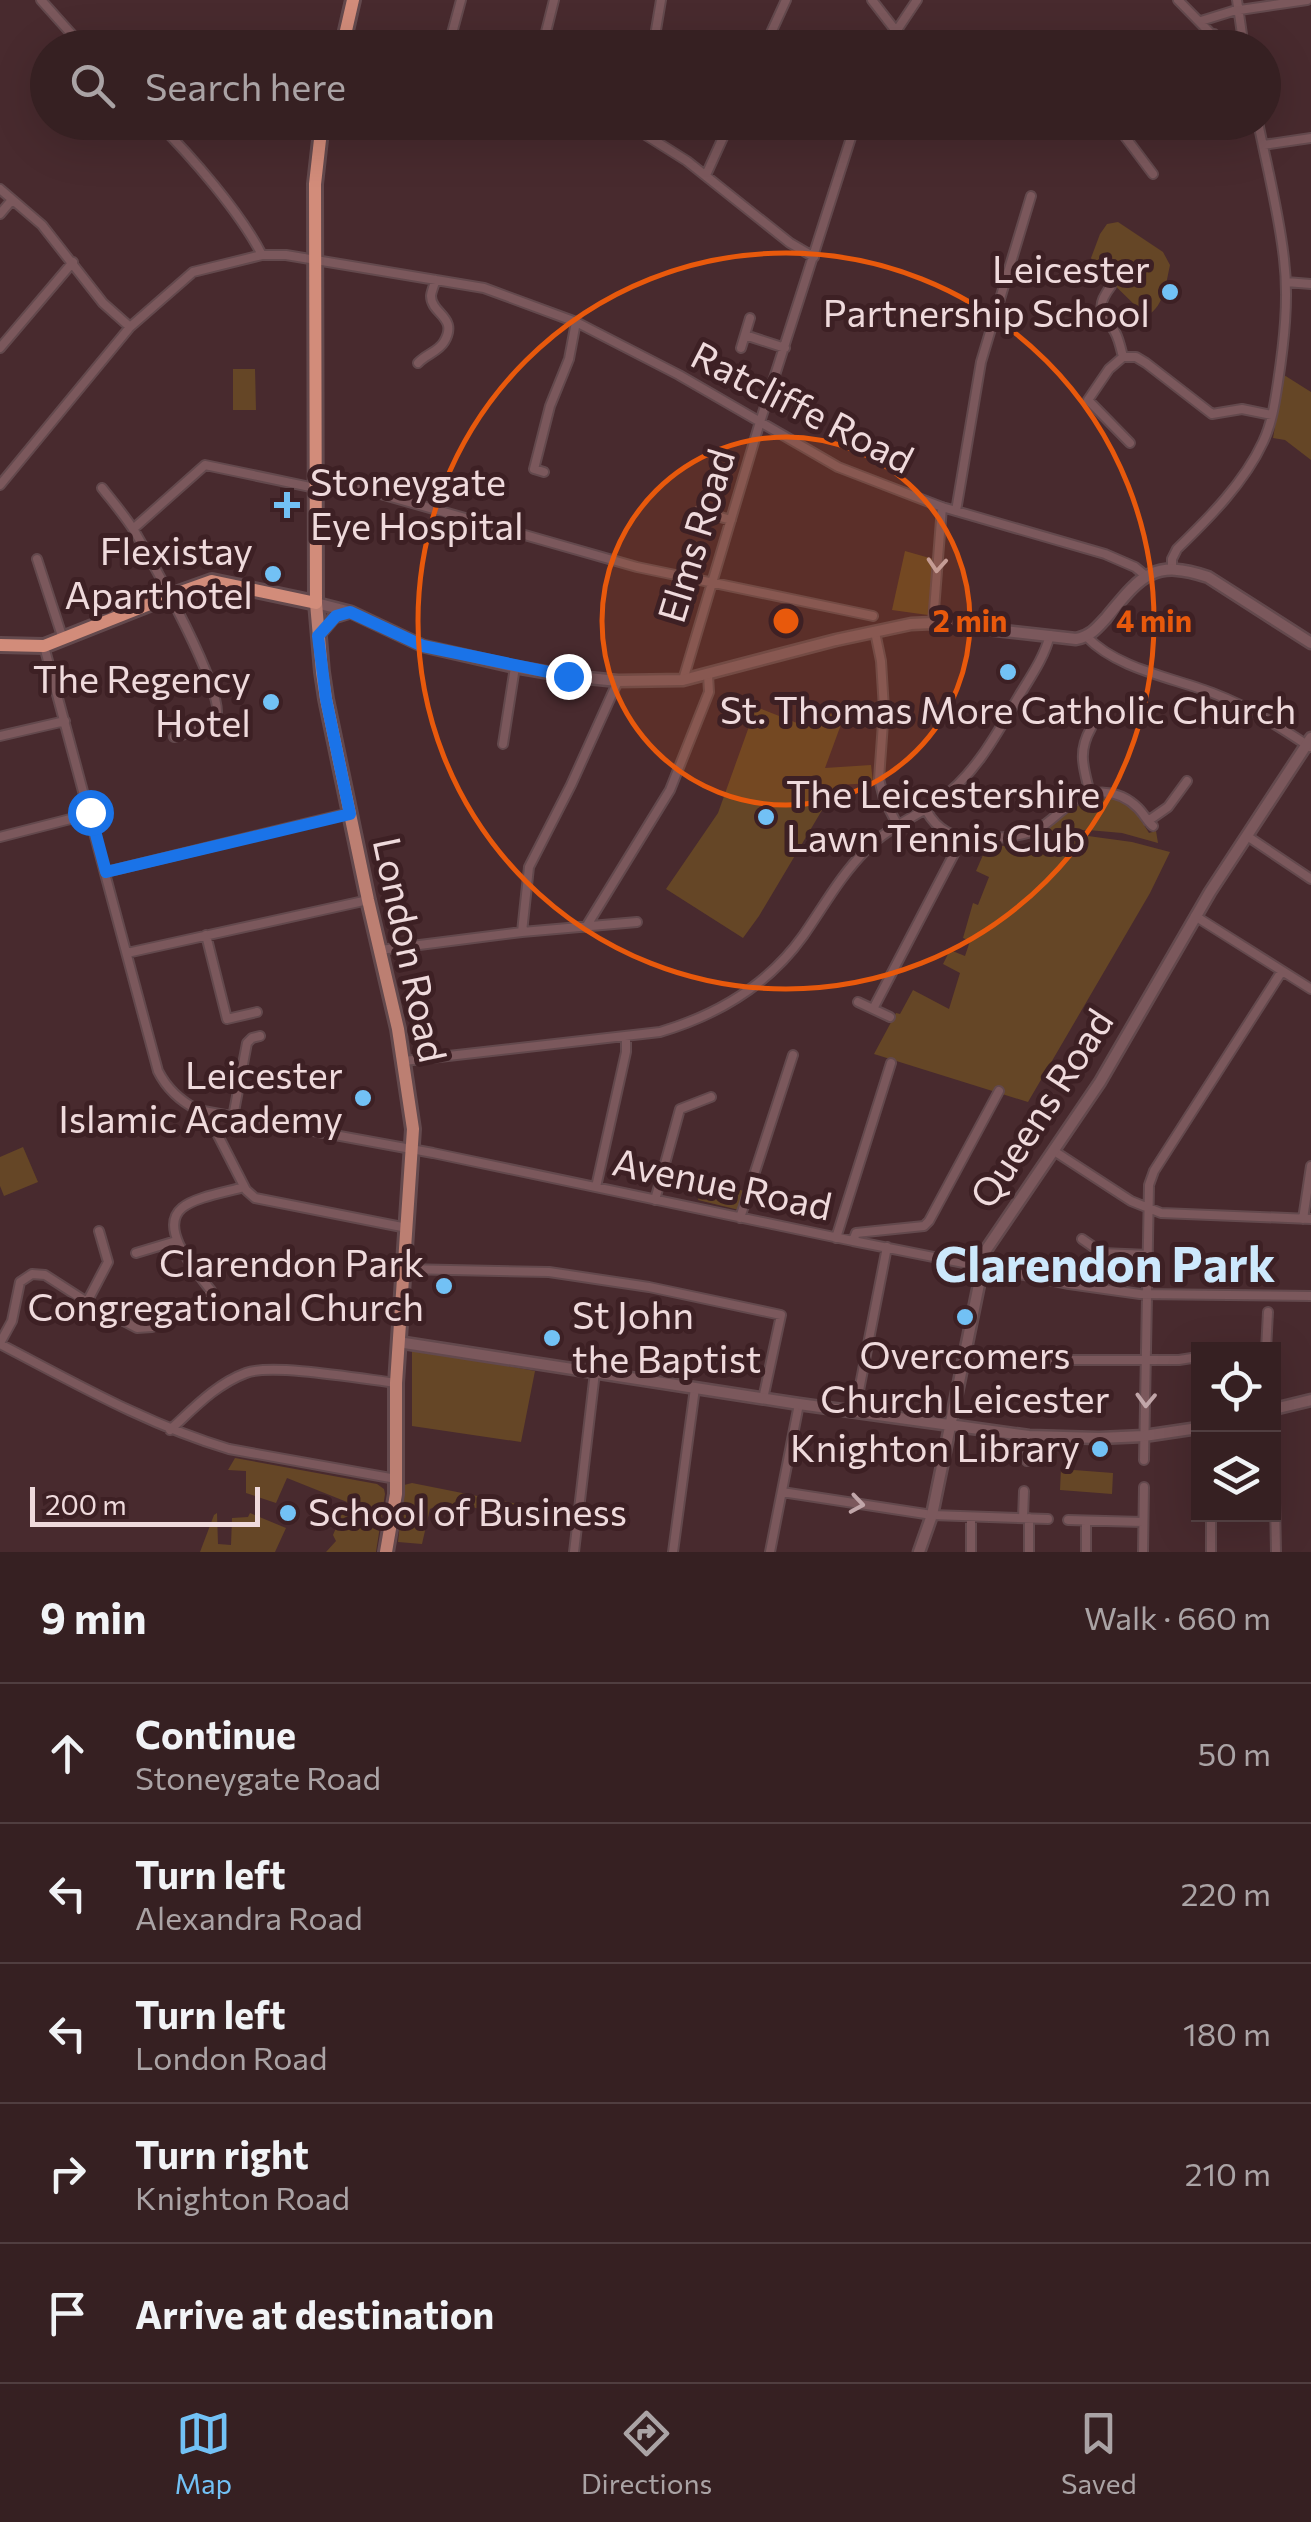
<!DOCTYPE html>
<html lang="en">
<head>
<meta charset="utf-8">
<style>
  :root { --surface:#362022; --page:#412d2f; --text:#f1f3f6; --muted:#aaa3a5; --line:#503e40; --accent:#72c1f5 }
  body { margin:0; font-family:Commissioner,sans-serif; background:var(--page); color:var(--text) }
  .controls { position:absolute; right:30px; bottom:30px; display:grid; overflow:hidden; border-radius:0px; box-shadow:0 10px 40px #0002 }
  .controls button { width:90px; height:90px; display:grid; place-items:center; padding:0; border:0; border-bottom:2px solid var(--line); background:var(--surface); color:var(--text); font:50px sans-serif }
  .scale { position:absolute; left:30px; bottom:25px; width:230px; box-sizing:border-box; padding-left:10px; border:5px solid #efdadc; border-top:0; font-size:28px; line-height:35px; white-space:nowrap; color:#efdadc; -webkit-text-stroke:8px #3d2024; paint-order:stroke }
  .stop { position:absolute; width:30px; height:30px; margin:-22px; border:8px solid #1a73e8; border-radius:50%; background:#fff }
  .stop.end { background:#1a73e8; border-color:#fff; box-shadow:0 2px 10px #0008 }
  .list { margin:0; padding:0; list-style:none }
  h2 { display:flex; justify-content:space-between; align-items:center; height:130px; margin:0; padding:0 40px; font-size:42px }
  h2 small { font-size:32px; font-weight:400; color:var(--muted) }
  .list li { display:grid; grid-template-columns:65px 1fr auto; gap:30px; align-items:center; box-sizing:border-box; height:140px; padding:0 40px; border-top:2px solid var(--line) }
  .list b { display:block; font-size:38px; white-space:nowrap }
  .list p { margin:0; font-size:32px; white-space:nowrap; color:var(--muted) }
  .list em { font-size:32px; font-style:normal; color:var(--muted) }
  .icon { flex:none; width:55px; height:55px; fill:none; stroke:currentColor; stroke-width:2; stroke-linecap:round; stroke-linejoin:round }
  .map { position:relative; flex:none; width:1311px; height:1552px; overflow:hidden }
  .search { position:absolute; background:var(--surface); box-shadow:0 10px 40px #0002; left:30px; right:30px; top:30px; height:110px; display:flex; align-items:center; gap:25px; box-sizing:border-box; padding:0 35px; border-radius:55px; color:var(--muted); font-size:38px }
  .sheet { height:830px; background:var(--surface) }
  nav { display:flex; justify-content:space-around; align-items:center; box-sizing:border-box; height:140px; border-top:2px solid var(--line); background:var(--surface); font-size:28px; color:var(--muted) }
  nav a { display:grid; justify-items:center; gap:5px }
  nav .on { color:var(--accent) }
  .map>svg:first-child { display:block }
</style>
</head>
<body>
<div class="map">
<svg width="1311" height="1552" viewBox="0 0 1311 1552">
  <rect width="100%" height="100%" fill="#482a2e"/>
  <!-- green -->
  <path fill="#654626" d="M1118,222L1163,252L1170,265C1166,283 1164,306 1148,315L1142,312L1097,268L1091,258L1100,234L1107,224Z
    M233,369H255L256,410H233Z
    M1284,375L1311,392V460L1285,440L1273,438Z
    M905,551L933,559L928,615L892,610Z
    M805,704L843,719L825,768L871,765L873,783L837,785L759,916L743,938L666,889L718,813L756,707L797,723Z
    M1108,797C1130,803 1138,814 1149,833L1156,831L1158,843L1122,833L1088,830L1042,832C1062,815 1081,798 1108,797Z
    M1088,836L1132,842L1170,852L1150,893L1028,1102L874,1054L896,1013L900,1014L913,990L949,1009L960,973L943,964L950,950L965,956L970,941L963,938L973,903L978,905L989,877L976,871L987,846H1019Z
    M23,1147L38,1182L4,1196L0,1186V1157Z
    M703,1180L744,1191L739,1210L698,1200Z
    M412,1348L535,1371L521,1442L412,1426Z
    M235,1458L377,1484L384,1489L385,1494L376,1552H326L336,1541L333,1535L347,1502L287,1478L276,1503L246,1493V1471L228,1470Z
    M1061,1469L1113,1473L1112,1494L1060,1490Z
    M412,1483L568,1514L567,1517L550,1515L540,1518L443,1503L430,1509L422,1544L398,1542L404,1485Z
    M217,1513L218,1544L231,1545L232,1518L248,1517L250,1513L286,1528L275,1552H200L214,1515Z"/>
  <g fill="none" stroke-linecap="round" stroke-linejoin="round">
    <defs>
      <path id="minor" d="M41,0L84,48
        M872,0L896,31
        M1178,0L1225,48
        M1237,0L1244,48
        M1201,21L1233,11L1307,0
        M448,48L461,0
        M542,48L554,0
        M653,48L661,0
        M764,48L786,0
        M885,48L917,0
        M1198,48L1214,34
        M157,122C192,157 240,212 262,255
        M625,122L687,161L790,243L814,257
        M1114,122L1153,174
        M1263,145L1311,138
        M706,175L730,122
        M0,189L42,225L103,303L130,327
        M0,214L11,201
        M1286,282L1311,284
        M1111,286C1093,310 1104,312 1115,332C1119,339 1121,349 1123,357H1136L1146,363L1212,414L1242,409L1272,415
        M745,335L785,348
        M0,348L73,262
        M741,348L750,318
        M1123,357L1109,369L1088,400L1130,443
        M418,363C426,354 438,352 444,342C459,317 431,314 431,296C431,293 435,282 436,280
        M544,472L534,469L550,406L569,359L576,322
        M315,478L335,481L637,567L873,616
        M0,485L130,327L193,272L262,255H286L484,288L576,322L679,375L838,467L942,507L1105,554L1135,567L1146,576
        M102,488C113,502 126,517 135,532C150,558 228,696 216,718C208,731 186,733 174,737
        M699,511L731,520
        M956,511L981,362L1031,196
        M133,529L205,465L315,488
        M37,559L63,639
        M1172,570V559L1177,549C1209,518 1244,483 1263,442C1272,423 1275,402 1278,382C1284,342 1289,299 1284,259C1279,213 1267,167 1258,122
        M933,623L942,507
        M875,632L881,661L884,709L879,779L884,799L897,824
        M1087,637C1117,669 1175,678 1215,694C1249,707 1280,727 1310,747
        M44,646L158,1071C167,1089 180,1101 198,1110L433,1153L853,1241L856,1233L924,1226L929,1221L999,1091
        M683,680L760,422L856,122
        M0,736L65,721
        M503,744L515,667
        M1090,794C1084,768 1077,753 1091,728
        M926,810C931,819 937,827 947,832C965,842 1019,839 1038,829C1049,823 1058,813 1069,805C1090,788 1118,788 1138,808C1144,814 1147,821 1153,826
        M1148,821L1168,807L1187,781
        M1247,836L1311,879
        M0,837L90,814
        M106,872L349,813
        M1195,916L1311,989
        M586,927L670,790L709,692L708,675
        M522,932L529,867L571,785L618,681
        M206,935L227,1019L257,1012
        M380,950L522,932L637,922
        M127,953L368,900
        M858,1002L890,1017
        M873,1009L955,852L959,836
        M404,1061L660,1032C717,1015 768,985 803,936C824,906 840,876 866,850C888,827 916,817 941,799C977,772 997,733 1019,696C1031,676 1044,658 1050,635
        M206,1112L246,1190L255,1198L407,1228
        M233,1117L247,1043L252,1038L260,1036
        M1054,1151L1131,1201L1161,1213L1311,1219
        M596,1187L626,1052V1038
        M655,1200L680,1109L711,1097
        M740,1218L793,1055
        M1303,1219L1311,1166
        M836,1238L891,1063
        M1082,1239L1102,1253L1149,1255
        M853,1241L1069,1284L1140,1294L1311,1296
        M136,1253L176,1241
        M403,1269L549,1272L649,1287L781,1315L763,1399
        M87,1302L108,1262L99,1231
        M184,1311L212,1292C198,1273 157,1229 182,1208C195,1197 227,1192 244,1187
        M0,1343L12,1321L20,1282L32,1274L45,1275L87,1302L137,1328L152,1327L170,1319
        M0,1344C75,1383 148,1425 229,1449L396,1479
        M1266,1350L1268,1312
        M967,1351L1019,1361
        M1031,1360H1179L1198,1357
        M855,1411L887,1247
        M170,1430C193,1409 216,1384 246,1373C272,1363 363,1379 396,1383
        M1274,1451L1276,1552
        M1144,1460L1149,1185L1154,1171L1282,971
        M1027,1461L1029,1436
        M782,1492L932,1515L1048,1519
        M1211,1514V1552
        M971,1517V1552
        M1023,1518L1024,1491
        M1029,1518V1552
        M1068,1520L1143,1522
        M1086,1521V1552
        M574,1552L595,1372
        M673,1552L695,1388
        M770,1552L799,1404
        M1143,1552L1144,1487"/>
      <path id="tertiary" d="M316,603L351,612L423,646L515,667L568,676L618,681L683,680L836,640L911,624L933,623L1076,639C1091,636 1097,628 1107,617C1140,577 1153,558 1208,577L1311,643
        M318,636L334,617L350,612
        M398,1342L799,1404L1029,1436L1099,1438L1144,1436L1198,1428
        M1274,1409L1311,1400
        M919,1552L932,1515L986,1250L1100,1082L1210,892L1311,738"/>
      <path id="primary" d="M316,603L322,672L326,699L368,900L398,1029L413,1129L396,1383V1494L386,1552"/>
      <path id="trunk" d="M342,48L353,0
        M0,645L44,646L170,596L212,581L316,603L315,184L322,122"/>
    </defs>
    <!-- minor casing -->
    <use href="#minor" stroke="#63494d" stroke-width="12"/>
    <!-- tertiary casing -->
    <use href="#tertiary" stroke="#63494d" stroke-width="15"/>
    <!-- primary casing -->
    <use href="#primary" stroke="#63494d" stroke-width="18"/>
    <!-- trunk casing -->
    <use href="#trunk" stroke="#63494d" stroke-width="18"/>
    <!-- minor -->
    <use href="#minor" stroke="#7b585c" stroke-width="8"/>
    <!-- tertiary -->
    <use href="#tertiary" stroke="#7b585c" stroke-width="10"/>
    <!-- primary -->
    <use href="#primary" stroke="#bc7f72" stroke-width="12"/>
    <!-- trunk -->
    <use href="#trunk" stroke="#d28c7a" stroke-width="12"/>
  </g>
  <!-- one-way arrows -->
  <defs><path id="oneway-chevron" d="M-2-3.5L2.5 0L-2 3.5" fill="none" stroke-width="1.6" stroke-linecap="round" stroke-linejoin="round" transform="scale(2.5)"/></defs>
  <g stroke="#c1a6a9">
    <use href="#oneway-chevron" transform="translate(937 565) rotate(94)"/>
    <use href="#oneway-chevron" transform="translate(1146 1400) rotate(92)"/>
    <use href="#oneway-chevron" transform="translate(857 1504) rotate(9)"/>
  </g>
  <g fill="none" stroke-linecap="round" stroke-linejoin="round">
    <!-- route -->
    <path stroke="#1a73e8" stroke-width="12" d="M90,812L106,872L350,814L326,699L318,636L336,616L350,612L423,646L568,676"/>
  </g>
  <!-- distance rings -->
  <circle cx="786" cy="621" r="184" fill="#e8590c" fill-opacity=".12"/>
  <g fill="none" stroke="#e8590c" stroke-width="5">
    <circle cx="786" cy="621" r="184"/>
    <circle cx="786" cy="621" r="368"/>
  </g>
  <!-- markers -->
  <g fill="#72c1f5" stroke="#3d2024" stroke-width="4">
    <circle cx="1170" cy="292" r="10"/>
    <path d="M282 490h10v10h10v10h-10v10h-10v-10h-10v-10h10z"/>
    <circle cx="273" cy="574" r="10"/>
    <circle cx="1008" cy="672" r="10"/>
    <circle cx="271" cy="702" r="10"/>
    <circle cx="766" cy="817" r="10"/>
    <circle cx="363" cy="1098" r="10"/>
    <circle cx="444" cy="1286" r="10"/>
    <circle cx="965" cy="1317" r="10"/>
    <circle cx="552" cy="1338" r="10"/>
    <circle cx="1100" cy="1449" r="10"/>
    <circle cx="288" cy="1513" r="10"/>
  </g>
  <g text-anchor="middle" stroke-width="10" stroke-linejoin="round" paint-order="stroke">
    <!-- poi labels -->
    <g font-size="38" fill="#efdadc" stroke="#3d2024" text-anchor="end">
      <text x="1150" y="283">Leicester<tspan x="1150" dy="44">Partnership School</tspan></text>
      <text x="310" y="496" text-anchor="start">Stoneygate<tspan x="310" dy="44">Eye Hospital</tspan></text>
      <text x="253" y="565">Flexistay<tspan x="253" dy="44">Aparthotel</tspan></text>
      <text x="251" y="693">The Regency<tspan x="251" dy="44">Hotel</tspan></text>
      <text x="1008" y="724" text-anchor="middle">St. Thomas More Catholic Church</text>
      <text x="786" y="808" text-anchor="start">The Leicestershire<tspan x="786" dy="44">Lawn Tennis Club</tspan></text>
      <text x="343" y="1089">Leicester<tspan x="343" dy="44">Islamic Academy</tspan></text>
      <text x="424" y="1277">Clarendon Park<tspan x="424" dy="44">Congregational Church</tspan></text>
      <text x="572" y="1329" text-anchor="start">St John<tspan x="572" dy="44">the Baptist</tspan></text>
      <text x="965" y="1369" text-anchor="middle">Overcomers<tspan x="965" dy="44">Church Leicester</tspan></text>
      <text x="1080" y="1462">Knighton Library</text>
      <text x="308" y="1526" text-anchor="start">School of Business</text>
    </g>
    <!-- street labels -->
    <g font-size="38" fill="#efdadc" stroke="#3d2024">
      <text transform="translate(802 408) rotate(27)" y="13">Ratcliffe Road</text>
      <text transform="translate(697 536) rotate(-73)" y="13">Elms Road</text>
      <text transform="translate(409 950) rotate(78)" y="13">London Road</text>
      <text transform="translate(1042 1109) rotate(-57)" y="13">Queens Road</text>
      <text transform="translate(722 1185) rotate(12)" y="13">Avenue Road</text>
    </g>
    <!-- district labels -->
    <g font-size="48" font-weight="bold" fill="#cce8fc" stroke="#3d2024">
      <text x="1105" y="1282">Clarendon Park</text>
    </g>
  </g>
  <circle cx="786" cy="621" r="15" fill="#e8590c" stroke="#3d2024" stroke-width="5"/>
  <g font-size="30" text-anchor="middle" font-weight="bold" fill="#e8590c" stroke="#3d2024" stroke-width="10" stroke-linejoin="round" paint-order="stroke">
    <text x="970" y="632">2 min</text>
    <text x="1154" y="632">4 min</text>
  </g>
</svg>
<div class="controls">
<button><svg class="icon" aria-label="locate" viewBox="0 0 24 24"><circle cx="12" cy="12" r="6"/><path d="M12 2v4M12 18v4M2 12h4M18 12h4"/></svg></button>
<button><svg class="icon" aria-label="layers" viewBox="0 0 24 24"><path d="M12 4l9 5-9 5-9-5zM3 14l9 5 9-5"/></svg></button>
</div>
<div class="scale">200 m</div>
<div class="stop" style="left:90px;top:812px"></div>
<div class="stop end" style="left:568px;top:676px"></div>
<div class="search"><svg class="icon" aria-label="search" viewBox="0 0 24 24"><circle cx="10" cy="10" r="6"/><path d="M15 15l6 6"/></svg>Search here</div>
</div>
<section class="sheet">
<h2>9 min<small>Walk · 660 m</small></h2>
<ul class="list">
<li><svg class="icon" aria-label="ahead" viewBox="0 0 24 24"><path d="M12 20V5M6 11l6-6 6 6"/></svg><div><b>Continue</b><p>Stoneygate Road</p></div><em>50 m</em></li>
<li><svg class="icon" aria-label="left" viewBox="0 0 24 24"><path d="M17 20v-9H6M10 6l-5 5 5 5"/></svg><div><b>Turn left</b><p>Alexandra Road</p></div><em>220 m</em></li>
<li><svg class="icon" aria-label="left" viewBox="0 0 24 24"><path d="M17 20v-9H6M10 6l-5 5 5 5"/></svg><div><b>Turn left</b><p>London Road</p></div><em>180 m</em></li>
<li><svg class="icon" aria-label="right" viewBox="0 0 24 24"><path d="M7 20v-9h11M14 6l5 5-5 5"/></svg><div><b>Turn right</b><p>Knighton Road</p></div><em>210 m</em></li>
<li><svg class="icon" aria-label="arrive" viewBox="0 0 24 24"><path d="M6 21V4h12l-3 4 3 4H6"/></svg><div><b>Arrive at destination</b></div></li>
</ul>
</section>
<nav>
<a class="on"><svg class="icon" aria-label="map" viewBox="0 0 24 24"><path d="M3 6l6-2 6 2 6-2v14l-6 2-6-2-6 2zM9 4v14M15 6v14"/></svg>Map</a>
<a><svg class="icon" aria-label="directions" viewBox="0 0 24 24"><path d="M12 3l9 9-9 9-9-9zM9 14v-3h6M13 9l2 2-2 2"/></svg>Directions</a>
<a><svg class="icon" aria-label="saved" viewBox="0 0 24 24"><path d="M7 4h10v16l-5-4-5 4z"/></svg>Saved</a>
</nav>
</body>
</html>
